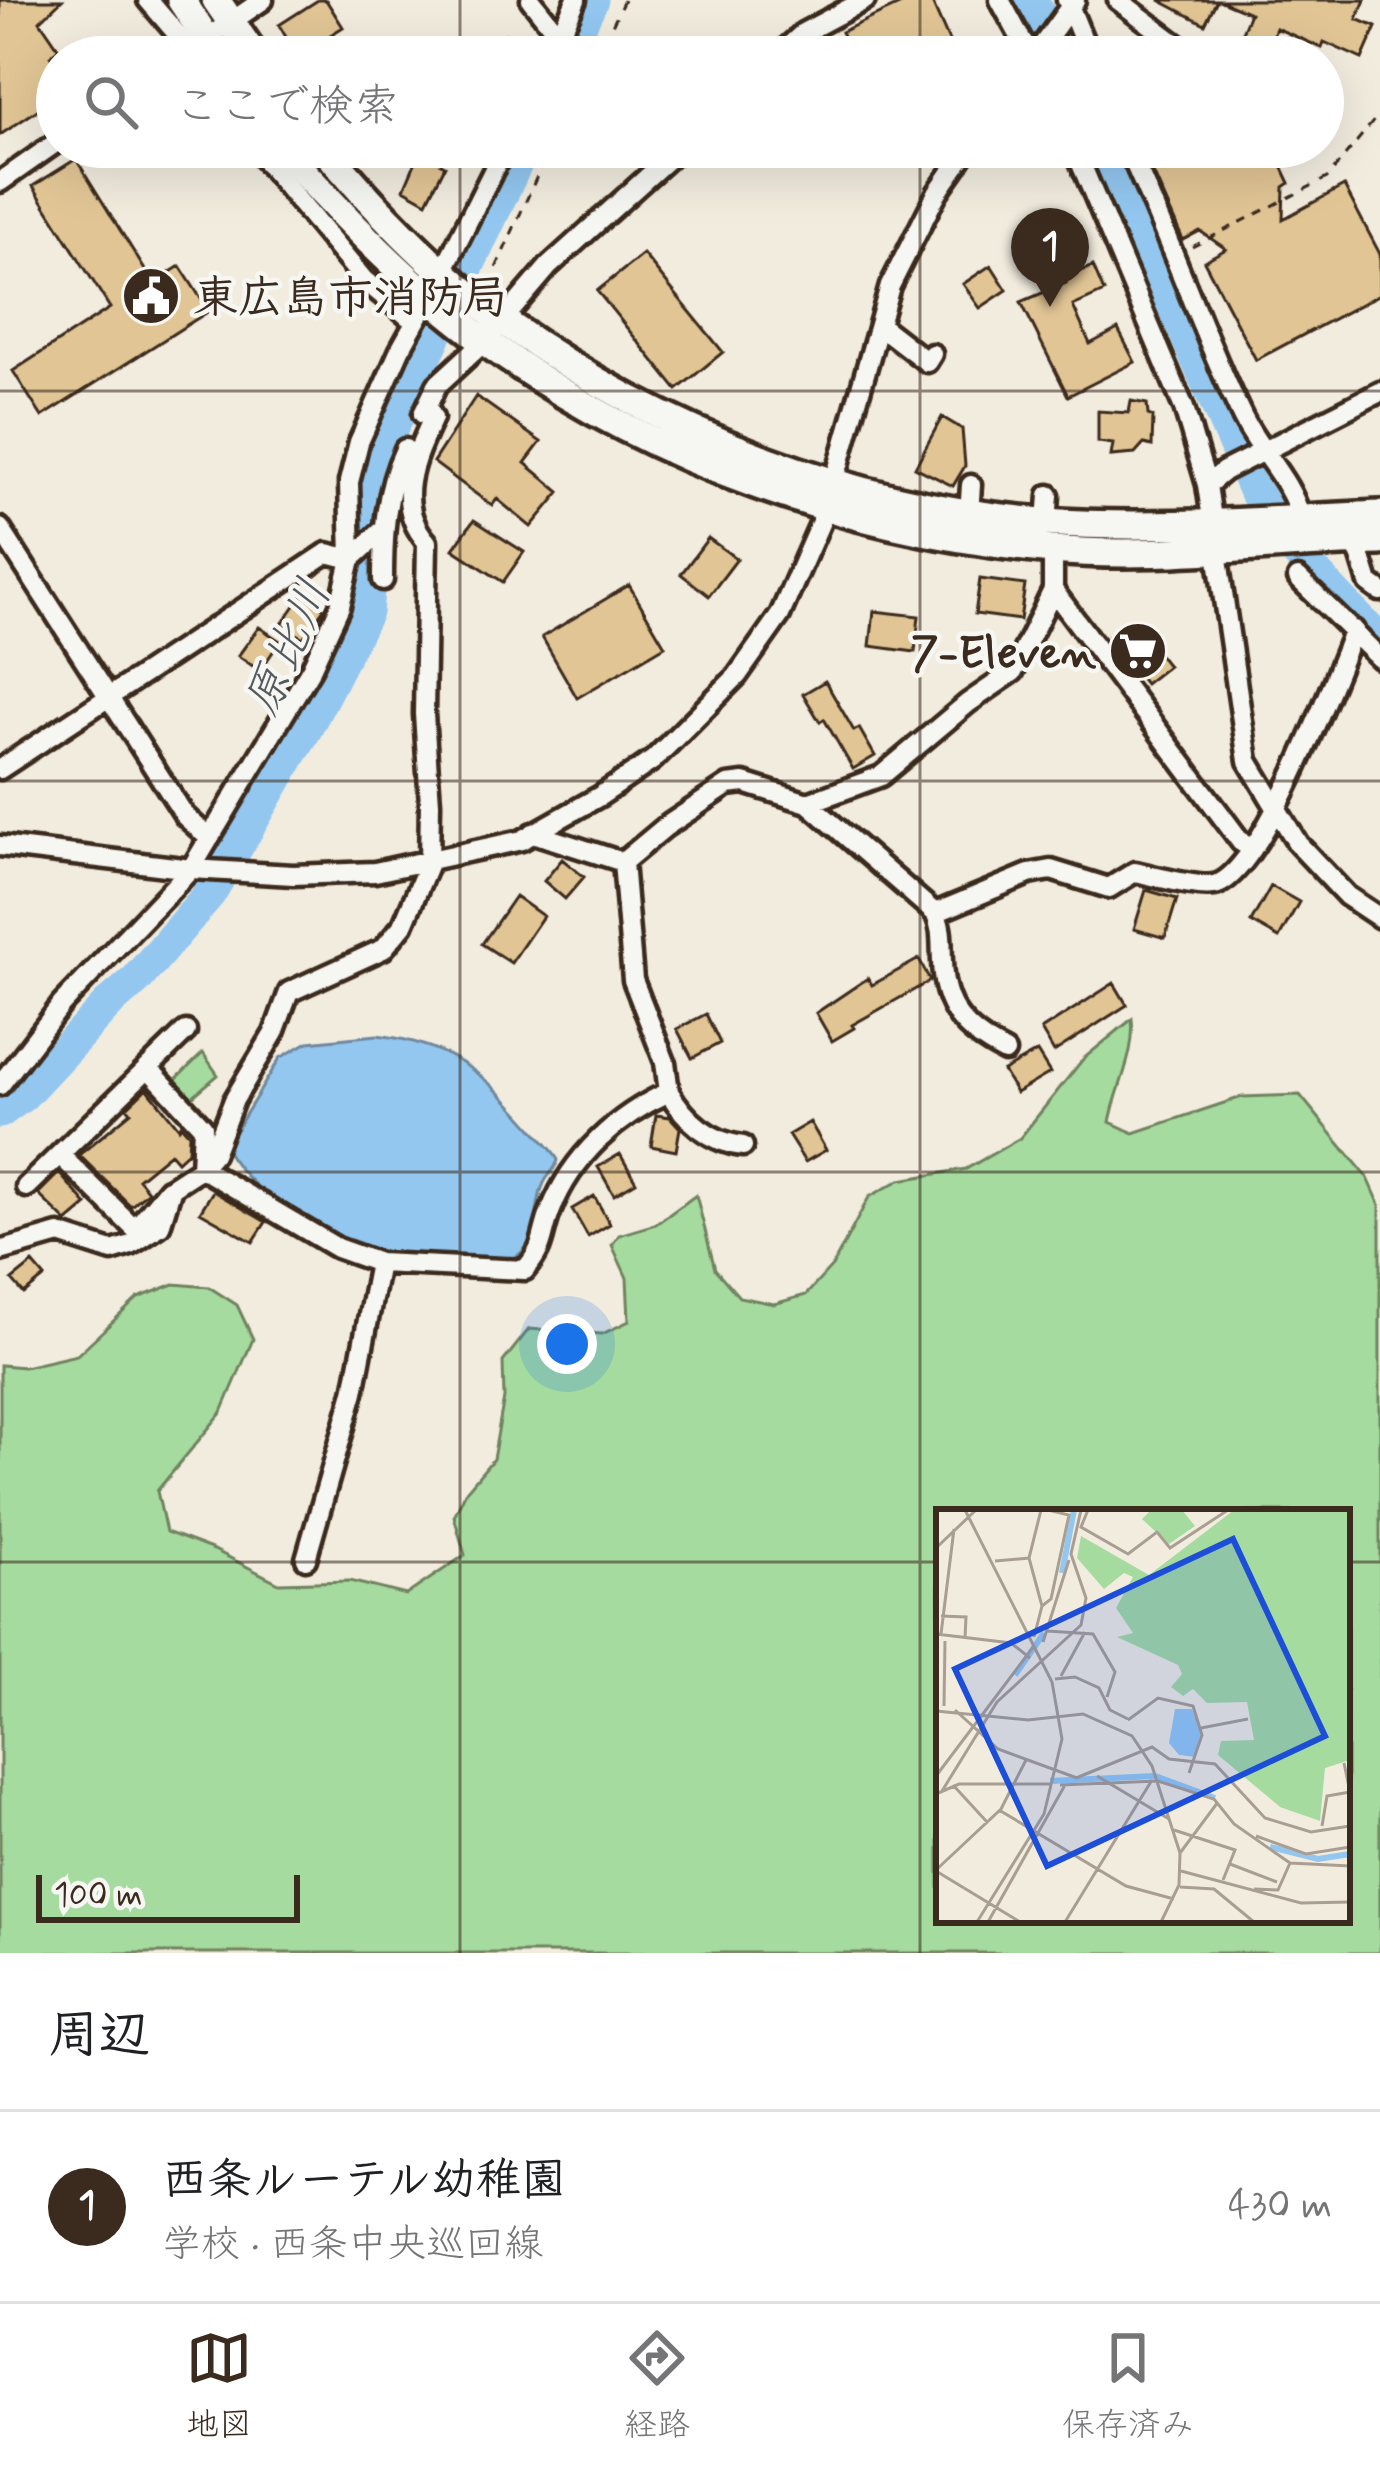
<!DOCTYPE html>
<html lang="ja">
<head>
<meta charset="utf-8">
<style>
  :root { --surface:#fff; --page:#f6f6f6; --text:#202124; --muted:#757577; --line:#e0e0e0; --accent:#3b2a1e }
  body { margin:0; font-family:Mynerve,"Klee One",sans-serif; background:var(--page); color:var(--text) }
  .scale { position:absolute; left:36px; bottom:30px; width:264px; box-sizing:border-box; padding-left:12px; border:6px solid #3b2a1e; border-top:0; font-size:33px; line-height:42px; white-space:nowrap; color:#3b2a1e; -webkit-text-stroke:9px #f6f6f2; paint-order:stroke }
  .you { position:absolute; left:567px; top:1344px; width:42px; height:42px; margin:-30px; border:9px solid #fff; border-radius:50%; background:#1a73e8; box-shadow:0 0 0 18px #1a73e833 }
  .badge { display:grid; place-items:center; width:78px; height:78px; border-radius:50%; background:var(--accent); color:#fff; font-size:39px; font-weight:700 }
  .pin { position:absolute; translate:-50% -99px; filter:drop-shadow(0 3px 6px #0008) }
  .pin::after { content:''; position:absolute; top:63px; width:42px; height:36px; background:inherit; clip-path:polygon(0 0,100% 0,50% 100%) }
  .list { margin:0; padding:0; list-style:none }
  h2 { display:flex; justify-content:space-between; align-items:center; height:156px; margin:0; padding:0 48px; font-size:51px }
  h2 small { font-size:39px; font-weight:400; color:var(--muted) }
  .list li { display:grid; grid-template-columns:78px 1fr auto; gap:36px; align-items:center; box-sizing:border-box; height:192px; padding:0 48px; border-top:3px solid var(--line) }
  .list b { display:block; font-size:45px; white-space:nowrap }
  .list p { margin:0; font-size:39px; white-space:nowrap; color:var(--muted) }
  .list em { font-size:39px; font-style:normal; color:var(--muted) }
  .icon { flex:none; width:66px; height:66px; fill:none; stroke:currentColor; stroke-width:2; stroke-linecap:round; stroke-linejoin:round }
  .map { position:relative; flex:none; width:1380px; height:1953px; overflow:hidden }
  .search { position:absolute; background:var(--surface); box-shadow:0 12px 48px #0002; left:36px; right:36px; top:36px; height:132px; display:flex; align-items:center; gap:30px; box-sizing:border-box; padding:0 42px; border-radius:66px; color:var(--muted); font-size:45px }
  .sheet { height:348px; background:var(--surface) }
  nav { display:flex; justify-content:space-around; align-items:center; box-sizing:border-box; height:168px; border-top:3px solid var(--line); background:var(--surface); font-size:33px; color:var(--muted) }
  nav a { display:grid; justify-items:center; gap:6px }
  nav .on { color:var(--accent) }
  .map>svg:first-child { display:block }
</style>
</head>
<body>
<div class="map">
<svg width="1380" height="1953" viewBox="0 0 1380 1953">
  <rect width="100%" height="100%" fill="#f2ecdf"/>
  <filter id="ink" filterUnits="userSpaceOnUse"><feTurbulence type="fractalNoise" baseFrequency=".00833" numOctaves="2"/><feDisplacementMap in="SourceGraphic" scale="24" xChannelSelector="R" yChannelSelector="G"/><feConvolveMatrix kernelMatrix="1 2 1 2 8 2 1 2 1" color-interpolation-filters="sRGB"/></filter>
  <g filter="url(#ink)">
    <!-- green -->
    <path fill="#a5db9f" stroke="#70825e" stroke-width="3" fill-rule="evenodd" d="M1132,1019C1136,1054 1116,1088 1110,1122L1134,1133L1242,1097L1300,1095L1368,1178L1380,1205V1953H0V1365L24,1367L77,1355L138,1298L174,1284L209,1287L237,1305L253,1339L222,1412L157,1491L166,1532L214,1550L279,1583L350,1581L406,1595L465,1555L454,1516L466,1491L493,1459L504,1398L503,1362L529,1329L602,1334L629,1321L627,1278L612,1245L619,1235L656,1224L696,1195L715,1269L739,1297L774,1304L806,1295L833,1265L869,1197L900,1180L966,1169L1020,1138L1083,1059ZM939,1512H1347V1920H939Z
      M203,1053L218,1075L191,1098L174,1081Z"/>
    <!-- water -->
    <path fill="#93c7f0" stroke="#70889c" stroke-width="3" d="M377,1035C465,1045 498,1089 554,1153L558,1160C555,1171 548,1174 544,1183C532,1207 543,1244 513,1258C494,1266 468,1261 448,1260C430,1259 411,1259 392,1256C335,1248 253,1198 225,1148L280,1058L308,1042Z"/>
    <g fill="none" stroke-linecap="round" stroke-linejoin="round">
      <!-- river -->
      <path stroke="#93c7f0" stroke-width="33" d="M1032,0L1062,57
        M565,57L592,0
        M1104,147L1254,490L1291,547L1380,641
        M0,1112L22,1096L107,1005L136,980L210,893L306,729L366,612L370,572L367,522L378,458L524,147"/>
    </g>
    <!-- building -->
    <path fill="#e1c595" stroke="#3b2a1e" stroke-width="3" d="M0,0H62L40,21L59,49L50,56L57,67V97L0,135Z
      M318,0H326L343,27L297,56L279,25Z
      M910,0H931L956,57H853L841,32Z
      M1159,0H1217L1205,24Z
      M1219,0H1365L1357,19L1376,27L1362,59L1324,42L1322,48L1276,28L1270,44L1242,32L1250,13Z
      M506,34L537,54V57H491Z
      M422,147H449L441,164L445,166L427,202L404,189Z
      M1159,147H1273L1290,183L1284,187L1283,219L1344,186L1380,254V294L1256,360L1204,261L1226,249L1200,231L1183,240L1148,161L1162,153Z
      M76,159L153,283L180,266L209,311L42,417L13,371L110,308L33,186Z
      M643,254L723,352L677,390L597,291Z
      M991,265L1007,290L980,308L963,284Z
      M1093,266L1104,292L1073,306L1090,344L1118,329L1135,362L1068,396L1021,302L1066,283L1064,278Z
      M476,396L541,442L525,463L560,492L531,527L497,499L492,506L433,462Z
      M1131,401L1147,404L1148,415L1153,417L1152,446L1144,444L1135,454L1111,456L1113,444L1098,442V411L1129,413Z
      M942,417L962,429L965,466L953,486L915,467Z
      M474,520L524,552L503,582L453,549Z
      M708,538L737,559L709,596L681,574Z
      M980,579L1025,585L1020,620L975,614Z
      M629,585L665,646L577,698L542,637Z
      M303,594L324,609L303,638L282,624Z
      M874,611L919,616L915,652L870,646Z
      M1131,619L1168,666L1145,684L1108,637Z
      M259,627L280,641L260,671L238,656Z
      M825,681L854,731L859,728L875,756L853,769L824,719L820,722L803,694Z
      M562,859L584,877L565,899L544,881Z
      M1271,886L1299,902L1279,938L1251,922Z
      M1146,890L1177,899L1165,938L1134,929Z
      M515,896L543,916L511,963L482,944Z
      M919,959L930,981L852,1025L854,1028L832,1041L816,1013L868,978L872,985Z
      M1114,983L1127,1005L1054,1052L1041,1030Z
      M706,1014L720,1043L692,1058L677,1029Z
      M1037,1052L1050,1073L1016,1093L1003,1071Z
      M147,1088L179,1128L181,1125L189,1134L188,1151L177,1161L170,1153L138,1179L148,1191L131,1206L79,1155L131,1112L127,1107Z
      M656,1115L670,1117L680,1128L676,1151L651,1146Z
      M810,1122L826,1150L805,1162L788,1135Z
      M620,1154L636,1182L614,1195L598,1167Z
      M59,1173L87,1205L67,1222L38,1194Z
      M213,1191L266,1222L253,1242L200,1212Z
      M594,1196L610,1224L588,1237L572,1209Z
      M33,1263L45,1277L24,1294L12,1280Z"/>
    <g fill="none" stroke-linecap="round" stroke-linejoin="round">
      <defs>
        <path id="minor" d="M148,0L195,55
          M531,0L576,57
          M1000,0L1031,57
          M1067,0L1090,57
          M1118,0L1191,55
          M180,57L263,0
          M550,57L576,0
          M777,57L803,33L865,0
          M1034,57L1075,0
          M254,147L364,280L415,322
          M1074,147L1184,408L1207,485L1248,761L1298,844L1347,896L1380,918
          M1127,147C1169,235 1199,326 1241,414C1258,451 1291,479 1301,519
          M0,182L57,142
          M444,269L505,147
          M879,325L927,362L932,354
          M423,414L437,385L485,341L549,266L681,147
          M1207,485L1224,471L1380,392
          M969,514L971,485
          M1047,522L1049,495
          M0,528L185,816L208,837
          M1356,541L1369,583L1380,591
          M1298,578L1380,658
          M383,580C383,534 385,491 405,449
          M1053,590L1241,842L1252,849
          M0,769L327,553L351,559L383,530
          M808,803L881,776L968,703L1013,672L1053,590V550
          M533,833L623,862
          M0,846L191,869L293,875L375,872L522,840L600,796L653,760L737,676L780,615L826,510L890,286L937,193L969,147
          M623,862L665,827L728,785L744,783L808,803L935,913L1029,874L1051,870L1109,888L1135,872C1155,876 1202,890 1218,884C1265,865 1333,681 1354,630
          M935,913C943,929 941,943 942,961C943,1008 964,1031 1005,1052
          M150,1070L203,1127L201,1168
          M0,1085L62,1004L191,869L311,669L340,606L351,559L349,482L359,442L400,350L430,296
          M669,1092C685,1120 710,1142 743,1146
          M60,1155L135,1229L168,1189
          M201,1168L337,1248L379,1263L525,1270C546,1245 540,1238 551,1210C572,1156 618,1115 669,1092L665,1062L633,980L623,862
          M26,1187L186,1031
          M0,1251L59,1234L112,1251L131,1245L160,1226L172,1187L201,1168L213,1154L234,1100L274,1033L289,992L383,949L403,925L429,863L430,803L424,714L427,542C393,504 414,459 433,418L427,406
          M306,1559L354,1392L379,1263"/>
        <path id="highway" d="M181,0L219,57
          M216,0L255,57
          M281,147C343,217 410,287 486,342C651,462 849,531 1052,550C1162,560 1271,542 1380,541
          M323,147C376,210 438,275 506,323C661,433 854,508 1044,522C1156,530 1269,520 1380,515"/>
      </defs>
      <!-- minor casing -->
      <use href="#minor" stroke="#3b2a1e" stroke-width="27"/>
      <!-- highway casing -->
      <use href="#highway" stroke="#3b2a1e" stroke-width="36"/>
      <!-- path -->
      <path stroke="#3b2a1e" stroke-width="3" stroke-dasharray="9 9" stroke-linecap="butt" d="M597,57L624,0
        M1192,247L1327,178L1380,113
        M489,284L550,147"/>
      <!-- minor -->
      <use href="#minor" stroke="#f6f6f2" stroke-width="18"/>
      <!-- highway -->
      <use href="#highway" stroke="#f6f6f2" stroke-width="27"/>
    </g>
  </g>
  <!-- grid -->
  <path fill="none" stroke="#3b2a1e" stroke-width="3" stroke-opacity="0.55" d="M460,0V57M920,0V57M460,147V1953M920,147V1953M0,391H1380M0,781H1380M0,1172H1380M0,1562H939M1347,1562H1380"/>
  <!-- icons -->
  <defs>
    <symbol id="civic-disc" viewBox="-11 -11 22 22"><circle r="9.5" fill="#3b2a1e" stroke="#f6f6f2"/><path d="M-.6-6.5H3V-4.5H.6V-3L4-1V1h2V6H-6V1h2V-1L-.6-3ZM-1.2 2.5V6h2.4V2.5Z" fill="#fff"/></symbol>
    <symbol id="supermarket-disc" viewBox="-11 -11 22 22"><circle r="9.5" fill="#3b2a1e" stroke="#f6f6f2"/><path d="M-6-5.5h2.5l.6 2H6L4.5 2H-2.5L-4.4-4H-6ZM-1.5 3.2a1.3 1.3 0 1 0 .1 0ZM3 3.2a1.3 1.3 0 1 0 .1 0Z" fill="#fff"/></symbol>
  </defs>
  <g fill-rule="evenodd">
    <use href="#civic-disc" x="118" y="263" width="66" height="66"/>
    <use href="#supermarket-disc" x="1105" y="618" width="66" height="66"/>
  </g>
  <g text-anchor="middle" stroke-width="9" stroke-linejoin="round" paint-order="stroke">
    <!-- poi labels -->
    <g font-size="45" font-weight="bold" fill="#3b2a1e" stroke="#f6f6f2" text-anchor="start">
      <text x="193" y="312">東広島市消防局</text>
      <text x="1096" y="667" text-anchor="end">7-Eleven</text>
    </g>
    <!-- water labels -->
    <g font-size="48" font-style="italic" fill="#55595d" stroke="#f6f6f2">
      <text transform="translate(286 647) rotate(-66)" y="17">原比川</text>
    </g>
  </g>
  <!-- overview -->
  <g transform="translate(936 1509)">
    <rect width="414" height="414" fill="#f2ecdf"/>
    <path d="M215,1H246L259,17L233,35L206,10ZM298,1H414V251L389,259L384,312L344,298L282,246L285,232L318,231L311,193L271,194L257,180L247,187L235,178L246,165L242,156L181,128L197,124L180,99L197,68L188,64L168,80L141,49L145,27L213,66Z" fill="#a5db9f"/>
    <path d="M239,200H256L265,223L259,248L243,246L233,234Z" fill="#93c7f0"/>
    <path fill="none" stroke="#93c7f0" stroke-width="6" d="M126,64L138,1M79,166L108,124M114,272L219,267L279,289M334,338L382,350L414,345"/>
    <path fill="none" stroke="#a99e92" stroke-width="3" d="M29,1L116,173L126,230L108,305L41,413M152,1L145,18L192,45L221,23L234,39L292,1M0,39L40,1M93,49L106,97L98,128M59,52L93,49L105,1M106,97L115,90L133,6L112,1M5,107L30,108L29,129M111,122L157,125L179,163L171,188M0,125L75,134L94,149M5,125L18,20M107,133L133,51M125,167L149,123M119,170L139,168L163,179L174,201L192,210M8,197L9,132M19,201L62,240L141,269M0,202L92,211L147,205L196,227L216,257L244,344L243,376L225,413M192,211L222,189L257,197L266,226L253,264M265,219L312,210M0,267L98,137M161,267L233,310M140,269L216,238L233,250L279,255L329,309L375,323L414,317M17,276L51,313M124,276L222,272L278,290L298,315L354,354L414,357M6,282L61,193L145,116L150,89L135,45L145,1M0,285L23,275H114M63,301L190,377L238,390M386,317L391,287L414,283L408,254M238,321L299,341L287,371M320,327L370,345L414,338M244,344L282,293M294,355L341,373M0,361L65,300L90,251M0,362L84,413M245,362L365,394L414,393M244,378L278,380L318,413M318,380L342,381L354,354M52,413L129,276M129,413L216,271"/>
    <path fill="#1d4ed8" fill-opacity="0.15" stroke="#1d4ed8" stroke-width="6" d="M297,30L389,227L111,357L19,160Z"/>
    <rect width="414" height="414" fill="none" stroke="#3b2a1e" stroke-width="6"/>
  </g>
</svg>
<div class="scale">100 m</div>
<div class="you"></div>
<div class="pin badge" style="left:1050px;top:307px">1</div>
<div class="search"><svg class="icon" aria-label="search" viewBox="0 0 24 24"><circle cx="10" cy="10" r="6"/><path d="M15 15l6 6"/></svg>ここで検索</div>
</div>
<section class="sheet">
<h2>周辺<small></small></h2>
<ul class="list">
<li><span class="badge">1</span><div><b>西条ルーテル幼稚園</b><p>学校 · 西条中央巡回線</p></div><em>430 m</em></li>
</ul>
</section>
<nav>
<a class="on"><svg class="icon" aria-label="map" viewBox="0 0 24 24"><path d="M3 6l6-2 6 2 6-2v14l-6 2-6-2-6 2zM9 4v14M15 6v14"/></svg>地図</a>
<a><svg class="icon" aria-label="directions" viewBox="0 0 24 24"><path d="M12 3l9 9-9 9-9-9zM9 14v-3h6M13 9l2 2-2 2"/></svg>経路</a>
<a><svg class="icon" aria-label="saved" viewBox="0 0 24 24"><path d="M7 4h10v16l-5-4-5 4z"/></svg>保存済み</a>
</nav>
</body>
</html>
